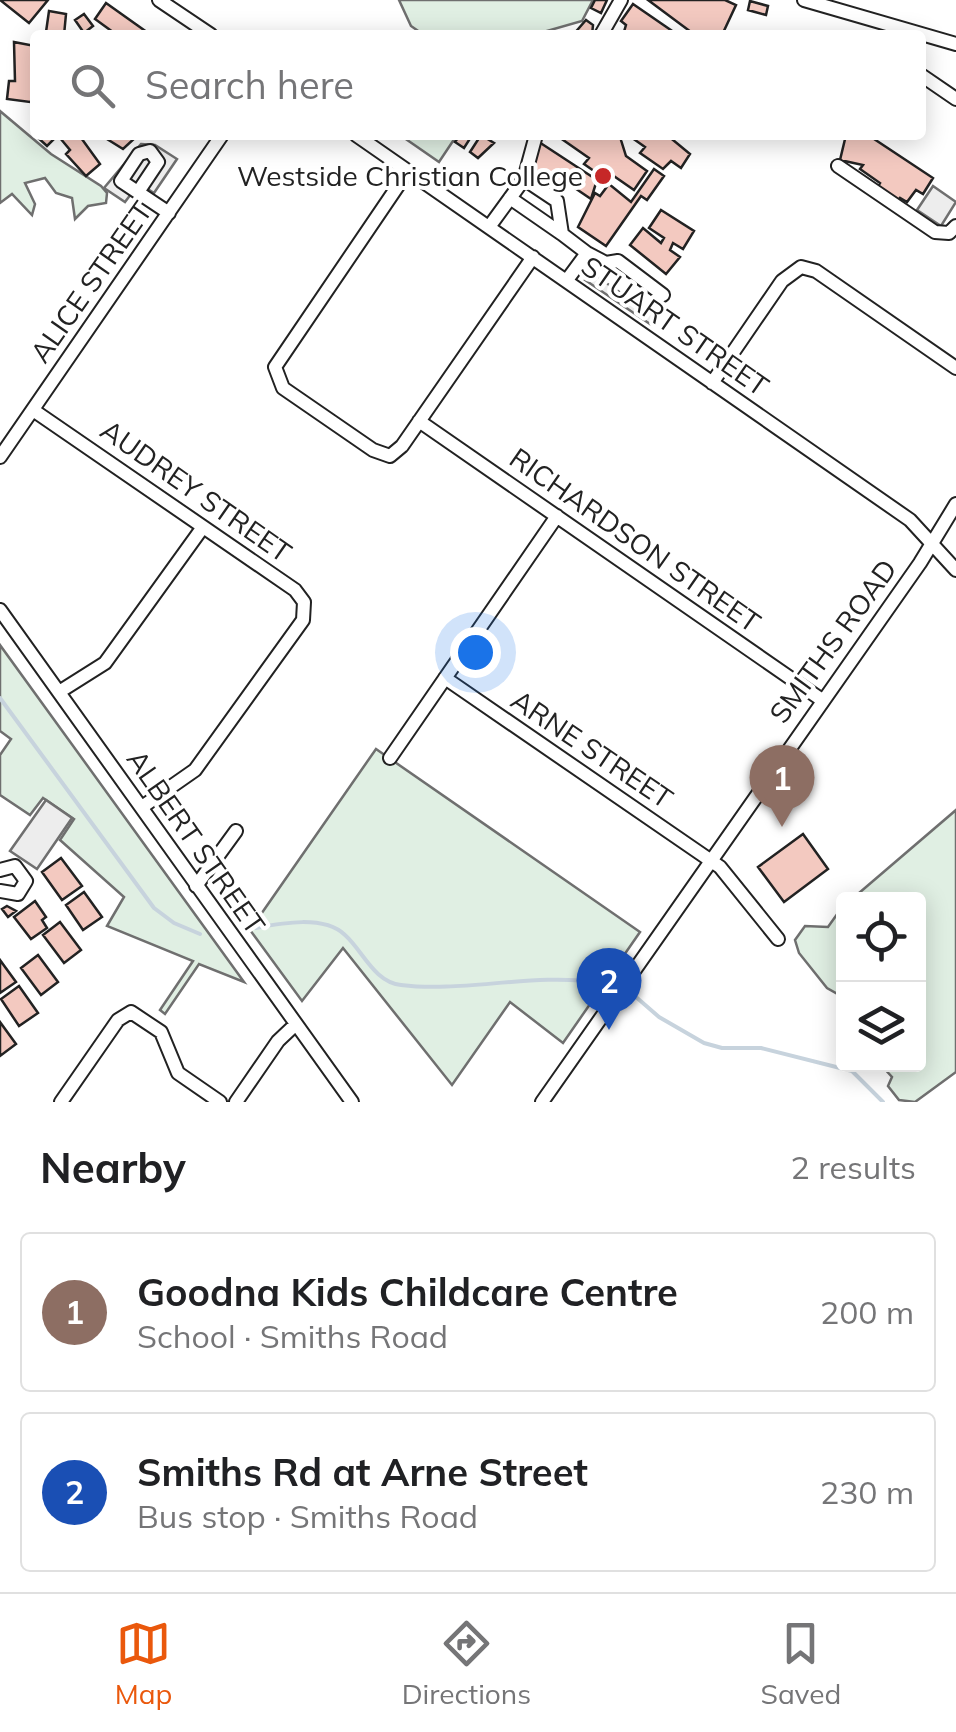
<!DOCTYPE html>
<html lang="en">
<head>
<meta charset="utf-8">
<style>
  :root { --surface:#fff; --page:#f6f6f6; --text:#202124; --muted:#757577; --line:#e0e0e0; --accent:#ea580c }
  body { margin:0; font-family:Mulish,sans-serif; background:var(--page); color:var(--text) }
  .controls { position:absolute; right:30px; bottom:30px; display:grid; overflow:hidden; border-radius:10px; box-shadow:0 5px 25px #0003 }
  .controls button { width:90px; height:90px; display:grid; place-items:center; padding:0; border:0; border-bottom:2px solid var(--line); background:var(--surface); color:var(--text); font:50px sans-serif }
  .you { position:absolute; left:475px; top:652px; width:35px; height:35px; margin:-25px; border:8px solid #fff; border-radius:50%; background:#1a73e8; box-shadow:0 0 0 15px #1a73e833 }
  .badge { display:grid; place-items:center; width:65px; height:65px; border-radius:50%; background:var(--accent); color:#fff; font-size:32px; font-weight:700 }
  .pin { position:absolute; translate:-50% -82px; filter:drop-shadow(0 2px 5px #0008) }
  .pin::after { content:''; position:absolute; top:52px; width:35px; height:30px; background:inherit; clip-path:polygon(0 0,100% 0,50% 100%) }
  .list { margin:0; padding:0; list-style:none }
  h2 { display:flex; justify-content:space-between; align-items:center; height:130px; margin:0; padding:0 40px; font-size:42px }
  h2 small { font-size:32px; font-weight:400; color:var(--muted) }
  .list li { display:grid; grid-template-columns:65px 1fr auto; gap:30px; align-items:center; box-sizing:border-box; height:160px; margin:0 20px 20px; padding:0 20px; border:2px solid var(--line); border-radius:10px }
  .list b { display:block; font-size:38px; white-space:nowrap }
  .list p { margin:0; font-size:32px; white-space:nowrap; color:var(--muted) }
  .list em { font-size:32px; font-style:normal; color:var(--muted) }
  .icon { flex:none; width:55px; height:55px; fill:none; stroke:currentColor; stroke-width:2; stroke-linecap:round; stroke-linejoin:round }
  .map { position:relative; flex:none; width:956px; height:1102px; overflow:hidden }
  .search { position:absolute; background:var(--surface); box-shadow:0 5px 25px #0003; left:30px; right:30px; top:30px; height:110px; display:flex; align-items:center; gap:25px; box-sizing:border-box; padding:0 35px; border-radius:10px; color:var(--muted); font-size:38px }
  .sheet { height:490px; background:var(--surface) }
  nav { display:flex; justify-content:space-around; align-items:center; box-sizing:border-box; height:140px; border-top:2px solid var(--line); background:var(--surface); font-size:28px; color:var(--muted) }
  nav a { display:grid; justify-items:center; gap:5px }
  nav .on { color:var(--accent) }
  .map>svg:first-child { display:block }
</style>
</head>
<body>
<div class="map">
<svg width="956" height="1102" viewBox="0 0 956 1102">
  <rect width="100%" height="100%" fill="#fff"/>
  <!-- green -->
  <path fill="#e0efe3" stroke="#6f6f6f" stroke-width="2.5" d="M399,0H593L582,21L533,35H424L411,26Z
    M0,111L51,154L101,186L107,193L106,203L88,206L75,219L72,198L56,193L45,178L25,183L35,204L32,215L12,194L0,203Z
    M400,135H457L439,162Z
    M0,645L244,982L199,964L165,1014L160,1010L193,961L107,926L124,897L60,840L74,819L43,798L30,815L0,795V755L11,739L0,731Z
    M376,749L640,932L563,1043L510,1002L452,1085L343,948L302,1001L250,930Z
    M956,810V1072L915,1102L899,1100L888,1086L892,1077L881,1065L918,1064V899H852Z
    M843,906V997L827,988L799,953L795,940L805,926L828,927Z"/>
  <!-- parking -->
  <path fill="#ededed" stroke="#6f6f6f" stroke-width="2.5" d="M141,144L155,145L177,159L154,193L146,188L131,194L125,202L104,188Z
    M933,186L956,202L941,226L917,210Z
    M590,272L655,316L650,324L585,280Z
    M46,800L72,818L37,869L10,851Z"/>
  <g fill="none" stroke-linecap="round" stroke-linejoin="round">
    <!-- stream -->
    <path stroke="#c7d3dd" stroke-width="4" d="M0,698L154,908L174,923L200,934
      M256,928C282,923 324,915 345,935C363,951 374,982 401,985C464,993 534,972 602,983
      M636,997L659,1017L704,1043L722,1048H761L852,1071L883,1102"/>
  </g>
  <!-- building -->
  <path fill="#f3c9c0" stroke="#222" stroke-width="2.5" d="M0,0H48L29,23Z
    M595,0H607L601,13L591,8Z
    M648,0H725L736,5L722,35H695Z
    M750,1L768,6L766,15L748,10Z
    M106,3L151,35H117L95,19Z
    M633,4L678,35H623L626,25L621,21Z
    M49,11L66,14L64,35L46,32Z
    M84,14L93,26L84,33L75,20Z
    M586,20L593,25L592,35H573Z
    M14,42L35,46V98L30,102L7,99L9,81H15Z
    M35,135H54L56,137L47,146Z
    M79,135L100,164L86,176L66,154L70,150L60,138Z
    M111,135H135L136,137L123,149L107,139Z
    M460,135L471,137L464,148L455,142Z
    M481,135L494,143L478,158L470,152Z
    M556,135H625L621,140L626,156L647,171L634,190L608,172L604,178L584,164L589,158Z
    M628,135H667L690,154L681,168L671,161L663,169L640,153L645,147Z
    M846,135H868L933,178L923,194L916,190L907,202L900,198L897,202L877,188L880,183L860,169L863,165L840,160Z
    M539,142L597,180L591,199L566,182L555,184L536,171L534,149Z
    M654,169L664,176L647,200L641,196L606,246L578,227L595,193L600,196L609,184L631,202Z
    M661,210L694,231L683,249L673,243L670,250L680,257L666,274L630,245L643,228L661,243L664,238L649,228Z
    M803,834L828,869L784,902L758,867Z
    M61,858L82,886L62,900L42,872Z
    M84,892L102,917L83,930L66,905Z
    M35,901L46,917L42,920L47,928L31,939L14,917Z
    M7,906L16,911L8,917L2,909Z
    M60,922L81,950L64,963L43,935Z
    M38,955L58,982L41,995L21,968Z
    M0,960L16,982L0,993Z
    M19,986L38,1013L19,1026L1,999Z
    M0,1022L16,1044L0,1056Z"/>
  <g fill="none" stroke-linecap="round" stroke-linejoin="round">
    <defs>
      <path id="minor" d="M159,0L211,35
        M804,0L956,44
        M601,35L621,0
        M921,75L956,99
        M356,135L910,520L956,570
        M838,166L935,232L949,233L956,226
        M408,171L275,367L283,388L373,450L390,456L402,446L533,257
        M524,179L536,135
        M138,192L158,162L150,151L139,154L121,181L169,213
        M510,198L562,234
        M489,227L524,179L557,201L562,234L587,253L567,280
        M587,253L606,263L618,261L663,295
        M712,383L782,281L801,267L816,271L956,368
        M33,410L295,590L304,602L303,620L195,770L142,807
        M419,421L822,700
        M0,457L222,135
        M0,610L352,1102
        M445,678L720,867L778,939
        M59,692L105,663L203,527
        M390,758L557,516
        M0,870L15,866L26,881L18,894L0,891
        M196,886L236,831
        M61,1102L118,1020L131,1012L161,1032L178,1073L220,1102
        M236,1102L278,1041L296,1024
        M542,1102L920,563L956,504"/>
    </defs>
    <!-- minor casing -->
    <use href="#minor" stroke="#222" stroke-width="16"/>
    <!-- minor -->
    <use href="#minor" stroke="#fff" stroke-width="12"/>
  </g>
  <!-- markers -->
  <circle fill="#c62828" stroke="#fff" stroke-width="4" cx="603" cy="176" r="10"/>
  <g text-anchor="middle" stroke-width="8" stroke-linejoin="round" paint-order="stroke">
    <!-- poi labels -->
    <g font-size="28" fill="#222" stroke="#fff" text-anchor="end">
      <text x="583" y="186">Westside Christian College</text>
    </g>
    <!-- street labels -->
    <g font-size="28" fill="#222" stroke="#fff">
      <text transform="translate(91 282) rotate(-55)" y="10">ALICE STREET</text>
      <text transform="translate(675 326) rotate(35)" y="10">STUART STREET</text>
      <text transform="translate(196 491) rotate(35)" y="10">AUDREY STREET</text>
      <text transform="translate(635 540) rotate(35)" y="10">RICHARDSON STREET</text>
      <text transform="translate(833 641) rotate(-54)" y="10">SMITHS ROAD</text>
      <text transform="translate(592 749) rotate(34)" y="10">ARNE STREET</text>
      <text transform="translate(196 842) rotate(55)" y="10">ALBERT STREET</text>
    </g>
  </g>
</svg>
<div class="controls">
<button><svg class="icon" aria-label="locate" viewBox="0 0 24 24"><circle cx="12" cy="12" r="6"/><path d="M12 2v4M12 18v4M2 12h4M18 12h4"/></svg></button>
<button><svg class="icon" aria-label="layers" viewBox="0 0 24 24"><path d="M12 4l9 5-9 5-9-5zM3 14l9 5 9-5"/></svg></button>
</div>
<div class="you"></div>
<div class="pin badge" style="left:782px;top:827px;background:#8d6e63">1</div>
<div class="pin badge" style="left:609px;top:1030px;background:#1a4fb4">2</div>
<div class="search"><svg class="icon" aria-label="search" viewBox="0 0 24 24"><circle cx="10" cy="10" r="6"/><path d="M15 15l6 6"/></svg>Search here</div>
</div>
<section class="sheet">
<h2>Nearby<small>2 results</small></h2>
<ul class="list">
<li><span class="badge" style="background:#8d6e63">1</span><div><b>Goodna Kids Childcare Centre</b><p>School · Smiths Road</p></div><em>200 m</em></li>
<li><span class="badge" style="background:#1a4fb4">2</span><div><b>Smiths Rd at Arne Street</b><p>Bus stop · Smiths Road</p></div><em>230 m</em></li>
</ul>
</section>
<nav>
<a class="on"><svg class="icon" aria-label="map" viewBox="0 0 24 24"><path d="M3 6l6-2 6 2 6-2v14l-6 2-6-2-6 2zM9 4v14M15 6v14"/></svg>Map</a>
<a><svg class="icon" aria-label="directions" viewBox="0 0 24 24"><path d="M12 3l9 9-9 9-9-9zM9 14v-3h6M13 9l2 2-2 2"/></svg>Directions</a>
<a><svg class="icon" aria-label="saved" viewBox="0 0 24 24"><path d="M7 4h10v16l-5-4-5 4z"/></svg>Saved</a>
</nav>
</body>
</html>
